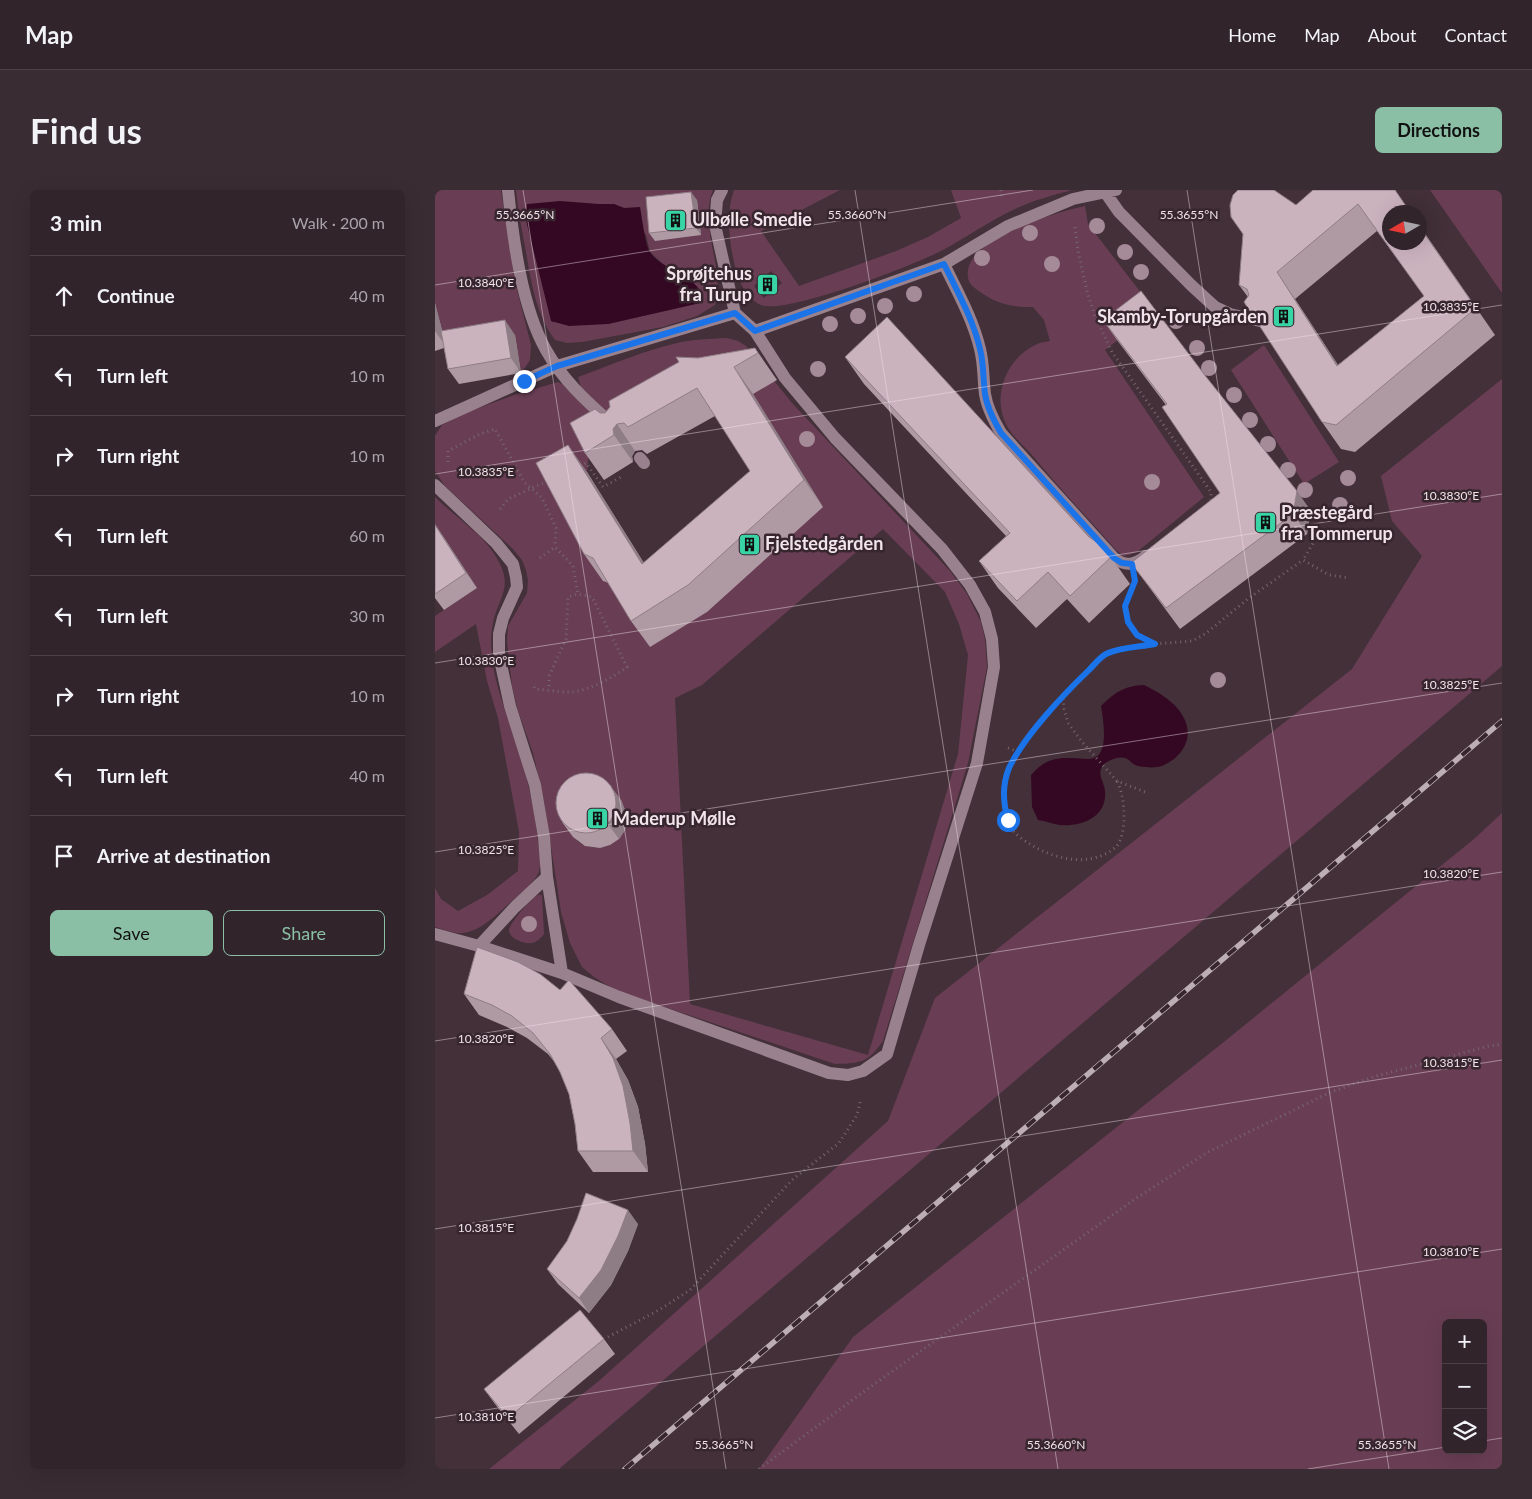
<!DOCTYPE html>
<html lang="en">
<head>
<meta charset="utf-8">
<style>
  :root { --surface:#32242b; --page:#3a2c33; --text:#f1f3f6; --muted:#a8a4a9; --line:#4d4147; --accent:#8abfa5 }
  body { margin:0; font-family:Lato,sans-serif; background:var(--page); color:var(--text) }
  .controls { position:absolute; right:15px; bottom:15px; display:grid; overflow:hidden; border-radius:8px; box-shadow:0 5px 20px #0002 }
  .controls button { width:45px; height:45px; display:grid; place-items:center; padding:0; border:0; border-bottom:1px solid var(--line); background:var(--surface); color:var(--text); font:25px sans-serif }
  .compass { position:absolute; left:947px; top:15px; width:45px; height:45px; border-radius:50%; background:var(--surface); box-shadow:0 5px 20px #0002; rotate:261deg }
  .stop { position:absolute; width:15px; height:15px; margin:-11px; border:4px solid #1a73e8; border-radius:50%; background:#fff }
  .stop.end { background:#1a73e8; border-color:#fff; box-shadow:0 1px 5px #0008 }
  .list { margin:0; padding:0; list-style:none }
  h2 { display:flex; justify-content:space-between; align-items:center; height:65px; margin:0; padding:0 20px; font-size:21px }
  h2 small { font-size:16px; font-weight:400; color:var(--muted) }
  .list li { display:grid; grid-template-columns:32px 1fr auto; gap:15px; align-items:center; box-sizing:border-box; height:80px; padding:0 20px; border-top:1px solid var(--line) }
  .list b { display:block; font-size:19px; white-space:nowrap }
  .list em { font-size:16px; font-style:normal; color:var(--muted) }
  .actions { display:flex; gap:10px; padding:15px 20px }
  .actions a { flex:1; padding:11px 0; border:1px solid var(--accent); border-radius:8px; text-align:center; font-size:18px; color:var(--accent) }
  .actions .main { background:var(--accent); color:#111 }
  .icon { flex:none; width:28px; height:28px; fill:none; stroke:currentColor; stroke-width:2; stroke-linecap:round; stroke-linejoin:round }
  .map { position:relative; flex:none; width:1067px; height:1279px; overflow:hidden; border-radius:8px }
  header { display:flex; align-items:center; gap:30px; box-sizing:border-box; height:70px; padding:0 25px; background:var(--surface); border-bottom:1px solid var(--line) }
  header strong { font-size:24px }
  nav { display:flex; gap:28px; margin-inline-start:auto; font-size:18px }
  .intro { display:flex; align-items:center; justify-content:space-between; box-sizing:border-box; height:120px; padding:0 30px }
  h1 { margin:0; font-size:35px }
  .button { padding:12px 22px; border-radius:8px; background:var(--accent); color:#111; font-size:18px; font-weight:700 }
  main { display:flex; gap:30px; padding:0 30px }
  aside { flex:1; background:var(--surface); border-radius:8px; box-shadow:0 5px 20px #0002 }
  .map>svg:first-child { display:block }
</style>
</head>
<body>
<header>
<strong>Map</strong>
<nav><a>Home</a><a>Map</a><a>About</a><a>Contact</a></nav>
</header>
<div class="intro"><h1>Find us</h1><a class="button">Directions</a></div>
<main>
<aside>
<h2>3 min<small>Walk · 200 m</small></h2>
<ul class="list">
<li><svg class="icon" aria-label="ahead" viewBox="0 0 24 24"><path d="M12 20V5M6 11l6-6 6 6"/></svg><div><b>Continue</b></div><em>40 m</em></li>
<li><svg class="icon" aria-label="left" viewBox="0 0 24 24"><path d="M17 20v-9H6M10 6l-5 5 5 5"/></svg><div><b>Turn left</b></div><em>10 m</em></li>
<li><svg class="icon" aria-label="right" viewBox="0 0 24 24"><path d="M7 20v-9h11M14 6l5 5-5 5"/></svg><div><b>Turn right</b></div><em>10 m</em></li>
<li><svg class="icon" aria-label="left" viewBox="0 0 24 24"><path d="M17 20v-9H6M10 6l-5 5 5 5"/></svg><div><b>Turn left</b></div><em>60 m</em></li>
<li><svg class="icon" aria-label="left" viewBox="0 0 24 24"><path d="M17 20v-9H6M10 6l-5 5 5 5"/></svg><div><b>Turn left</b></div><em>30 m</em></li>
<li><svg class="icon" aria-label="right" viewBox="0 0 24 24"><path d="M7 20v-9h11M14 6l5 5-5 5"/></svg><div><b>Turn right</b></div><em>10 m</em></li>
<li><svg class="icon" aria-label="left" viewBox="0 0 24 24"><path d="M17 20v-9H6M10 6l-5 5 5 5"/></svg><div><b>Turn left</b></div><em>40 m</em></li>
<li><svg class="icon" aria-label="arrive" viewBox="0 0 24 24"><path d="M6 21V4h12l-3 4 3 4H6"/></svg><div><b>Arrive at destination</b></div></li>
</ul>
<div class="actions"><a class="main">Save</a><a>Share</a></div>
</aside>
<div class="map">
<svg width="1067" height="1279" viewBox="0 0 1067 1279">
  <rect width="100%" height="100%" fill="#433039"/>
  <!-- green -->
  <path fill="#693e54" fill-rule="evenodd" d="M0,0H66L80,92L96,155L95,170L86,184L80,145L12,158L0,113Z
    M81,0H278C263,38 291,78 280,115L262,126L228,137L147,152L132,153L120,150C101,124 96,92 91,62C87,41 83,21 81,0ZM179,14L189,18L211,45L215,62L228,74L250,87L265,113L173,134L117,132L91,30L92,15Z
    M299,0H405L326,41L364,96L461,61L493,47L526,28L516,0H637C618,5 600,10 582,18C556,30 532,47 506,61C479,75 351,125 326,115C310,108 302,87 299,72C294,50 291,22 299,0ZM336,81L347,93L329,108L319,96Z
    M995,0H1067V103Z
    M650,16L653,34L720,121L670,160L769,307L702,362L694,365L688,366L681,360C653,328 624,298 597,265C589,256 578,247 572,236C556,207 571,169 600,155C605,152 610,152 615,151L609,130L598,117C575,117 561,114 541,99C534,94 532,90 533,80C537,48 621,22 650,16Z
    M292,148L303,151L311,156L357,213L516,382L532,404L546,432L550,449L552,477L533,573L448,851C432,873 427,873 400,874L182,801L159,787L147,777L135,753L126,722L109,611L98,563L83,521L77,496L72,452L73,436L92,403L93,391L91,380L87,370L77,358L10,296L0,281V246L7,235L30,223L82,204L123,192L131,196L181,244L154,260L152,282L168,391L388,317L318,204L301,197L191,239L146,198L143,187C176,175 208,161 242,153C258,149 275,149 292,148ZM448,339L510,402L524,434L533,465L523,564L433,865L255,814L240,508L267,495ZM133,638L175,655C156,661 142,656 133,638Z
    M829,155L904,272L869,294L796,180Z
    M1067,189V476L124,1279H54L165,1190L453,931L500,808L917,479L987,366L957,331L946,286Z
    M0,307C20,327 52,347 64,372C78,399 63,408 58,433C55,446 56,461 58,475C63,506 76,535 85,565C93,591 99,617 102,643C103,655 107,669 104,681C101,693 77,710 68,719C56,730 39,745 22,743C15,742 7,739 0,737V698L6,709L23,721L52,705L83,681L84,642L63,528L52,491L41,434L0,462V426L42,398L0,334Z
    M1067,623V1279H324L418,1147L790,851L1039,649ZM1011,1133H1048V1260H1011Z
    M103,705H107L109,744C106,748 102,752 97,753C89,754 75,749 74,741C74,733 96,709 103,705Z"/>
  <!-- water -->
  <path fill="#340823" d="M125,11L164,14H179L189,18L205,17C207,27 210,54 215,62C227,82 273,87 265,113L173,134L134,136L116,131L91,30L92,14Z
    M709,495C721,501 734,508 743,519C757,536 756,555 739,569C734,572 728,577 722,577C716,578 705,577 700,575C696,573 694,569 690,568C684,566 674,570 669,574C660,584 670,592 670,602C672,627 646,637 625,635C618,634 610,631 603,630L597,617L596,585C614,564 629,568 653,569C676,570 668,529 666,516C680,502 689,496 709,495Z"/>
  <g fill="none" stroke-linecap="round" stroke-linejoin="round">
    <!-- path -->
    <path stroke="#77666e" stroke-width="3" stroke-dasharray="1 4" stroke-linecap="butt" d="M566,0L567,9
      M640,37L643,61L652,101L660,126L677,162L776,302V313
      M13,272V261L45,244L60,239L89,292L107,308L121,338L120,357
      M145,276L151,273L168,297L186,287
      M65,319L73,309L115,290
      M883,345L868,370L894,385L914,388
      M105,368L120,357L138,376L143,404
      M697,400L690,416L693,432L702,445L720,454L757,451L770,444L814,408L868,370
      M99,497L100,499C112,500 124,502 136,502C153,501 179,487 192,477L157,407L143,404L133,407L131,449L114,486V500
      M628,507C612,525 581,559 573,581C567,602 566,624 580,643C584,647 590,651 595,654C620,670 656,678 681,657C687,651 689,636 689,628C689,614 688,604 682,591
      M573,558L584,562
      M710,602L682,591L647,552L633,533L629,519L628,507L633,501L671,464L686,460L720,454
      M173,1147L224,1120L255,1100L357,990L404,953L422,925L426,909
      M324,1279L431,1200L700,1009L773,962L896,902L938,887L1054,856L1067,854"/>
    <!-- pedestrian -->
    <path stroke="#99828d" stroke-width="12" d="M73,0C78,49 87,118 111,160C127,189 151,211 175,232
      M670,2L684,22L756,95L780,117L795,124L825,131
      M509,74C522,101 538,129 545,159C549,174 548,189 550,204C552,218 559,231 566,243L679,368C691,377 700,375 711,366
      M320,141L509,74L573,36L638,9L681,0
      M0,231L122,176L300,123
      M205,268L209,273
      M0,295L61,353L78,374L81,387L82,397L68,428L64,444V465L75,516L100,595L109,647L112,687L127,783
      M0,744L44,756L127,783L184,807L394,883L413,885L428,881L452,864L484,755L542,573L559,477L557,449L550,422L535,395L507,359L400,248L350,188L320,141L300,123L280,35L282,10L287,0
      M44,756L80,717L112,687"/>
    <defs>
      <path id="rail" d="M190,1279L1067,531"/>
    </defs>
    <!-- rail casing -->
    <use href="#rail" stroke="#bdaeb5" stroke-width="5.5"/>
    <!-- rail -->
    <use href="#rail" stroke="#38262f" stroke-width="4" stroke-dasharray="11" stroke-linecap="butt"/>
  </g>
  <!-- trees -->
  <g fill="#a58a97">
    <circle cx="662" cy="36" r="8"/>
    <circle cx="595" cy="43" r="8"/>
    <circle cx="690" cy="62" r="8"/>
    <circle cx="547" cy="68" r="8"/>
    <circle cx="617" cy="74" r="8"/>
    <circle cx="706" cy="82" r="8"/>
    <circle cx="479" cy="104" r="8"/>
    <circle cx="450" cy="116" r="8"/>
    <circle cx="423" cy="126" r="8"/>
    <circle cx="741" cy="131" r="8"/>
    <circle cx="395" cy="134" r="8"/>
    <circle cx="762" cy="158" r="8"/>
    <circle cx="774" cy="178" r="8"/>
    <circle cx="383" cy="179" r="8"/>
    <circle cx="799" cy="205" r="8"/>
    <circle cx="815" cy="230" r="8"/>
    <circle cx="372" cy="249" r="8"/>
    <circle cx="833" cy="254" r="8"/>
    <circle cx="853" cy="280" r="8"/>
    <circle cx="913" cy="288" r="8"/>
    <circle cx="717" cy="292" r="8"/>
    <circle cx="870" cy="300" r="8"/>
    <circle cx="905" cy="315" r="8"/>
    <circle cx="783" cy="490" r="8"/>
    <circle cx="94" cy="734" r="8"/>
  </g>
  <!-- wall -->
  <path fill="#af9aa3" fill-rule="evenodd" d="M960,0L1060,145L920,262L906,259L887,232L813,107L804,95L861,15ZM942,41L989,106L903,175L860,109Z
    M262,10L266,45L220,51L214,43Z
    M0,113L7,141L80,145L86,183L24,194L13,179L9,158L0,161Z
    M668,130L772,188L876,321L872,344L745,439L711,393L696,373L785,303L731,215L682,150Z
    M320,158L342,190L318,204L388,317L272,422L215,457L196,431L174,393L168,391L149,364L152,282L209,373L315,281L280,226L212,264L207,260L200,261L197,266L198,272L169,290L150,263L165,223H170L263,168Z
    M410,167L654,347L676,367L695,394L654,433L632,409L601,438L563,398L544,371L571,346L429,194Z
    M0,334L42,398L9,420L0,408Z
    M186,610L190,620L192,630L190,640L184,649L175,655L165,658L150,656L138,647L127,632Z
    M125,800L177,839L192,861L181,869L193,890L203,917L210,954L213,982H158L143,961L140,934L134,904L125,882L121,874L113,864L92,848L72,837L44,825L29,804Z
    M203,1034L193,1061L176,1095L154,1123L123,1094L112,1079Z
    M169,1149L180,1164L84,1244L60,1214L49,1199Z"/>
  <!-- shaded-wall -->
  <path fill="#8e7d85" d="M256,2L262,10L266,45L261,38Z
    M842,82L860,109L921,203L902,176Z
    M0,113L12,158L0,141Z
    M70,130L80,145L86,183L76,168Z
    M299,177L318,204L388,317L369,290Z
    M182,234L200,261L197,266L198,272L179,245L178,239Z
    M133,255L152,282L226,401L207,374Z
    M862,301L876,321L872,344L858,324Z
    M0,334L42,398L31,383Z
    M175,595L186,610L190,620L192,630L190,640L184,649L173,634Z
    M166,848L181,869L193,890L203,917L210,954L213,982L198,961Z
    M193,1020L203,1034L193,1061L176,1095L154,1123L144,1108Z"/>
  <!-- building -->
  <path fill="#cbb3be" stroke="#8e7d85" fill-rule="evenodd" d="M803,0H839L861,15L878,0H960L975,22H954V52H984V36L1041,118L901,235L887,232L809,112L814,105L812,99L804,95L808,44L796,27L795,15L798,5ZM923,14L989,106L902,176L842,82Z
    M256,2L261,38L214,43L211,7Z
    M706,101L772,188L862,301L858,324L731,418L696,373L785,303L727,217L732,214L668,130Z
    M452,127L654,347L660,351L676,367L635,406L613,382L582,411L544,371L575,343L410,167Z
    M70,130L76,168L13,179L6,141Z
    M320,158L323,163L299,177L369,290L253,395L196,431L158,368L149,364L101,273L133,255L207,374L315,281L262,198L193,237L189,233L182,234L178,239L179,245L150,263L135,233L160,219L165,223H170L175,217L174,211L244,172L241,167L263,168Z
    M0,335L31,383L0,404Z
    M121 613a30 30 0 1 1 60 0a30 30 0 1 1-60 0Z
    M42,757L83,772L105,784L125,800L134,790L177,839L166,848L178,868L188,896L195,933L198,961H143L140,934L134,904L125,882L115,864L98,843L77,826L57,815L29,804Z
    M151,1003L193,1020L183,1046L166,1080L144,1108L112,1079L132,1051L142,1029Z
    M145,1120L169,1149L73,1228L49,1199Z"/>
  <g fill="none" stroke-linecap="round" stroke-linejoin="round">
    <!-- route -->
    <path stroke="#1a73e8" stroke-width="6" d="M89,191L122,176L300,123L320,141L509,74C522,101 538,129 545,159C549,174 548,189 550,204C552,218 559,231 566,243L679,368L687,373L697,374L700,391L690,416L693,432L702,445L720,454C705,457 685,457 671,464C665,467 659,475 654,480C629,504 589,546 574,578C567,595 568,613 573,630"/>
  </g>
  <!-- ticks -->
  <path fill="none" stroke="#f1e4ea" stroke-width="1" stroke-opacity="0.45" d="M88,0L291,1279M420,0L623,1279M752,0L954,1279M0,95L598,0M0,284L1067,115M0,473L1067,304M0,662L1067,493M0,851L1067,682M0,1039L1067,870M0,1228L1067,1059M1048,1251L1067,1248M873,1279L1011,1257"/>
  <!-- icons -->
  <defs>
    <symbol id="building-square" viewBox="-11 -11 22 22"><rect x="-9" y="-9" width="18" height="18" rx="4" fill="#39d4a5" stroke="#38262f"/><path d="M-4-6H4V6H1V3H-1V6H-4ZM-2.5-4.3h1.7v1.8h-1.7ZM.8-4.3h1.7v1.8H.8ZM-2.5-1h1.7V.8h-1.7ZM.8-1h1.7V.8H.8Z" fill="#111"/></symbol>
  </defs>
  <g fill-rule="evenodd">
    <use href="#building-square" x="228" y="18" width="25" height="25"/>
    <use href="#building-square" x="320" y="82" width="25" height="25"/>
    <use href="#building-square" x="836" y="114" width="25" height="25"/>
    <use href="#building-square" x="818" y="320" width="25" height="25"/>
    <use href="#building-square" x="302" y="342" width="25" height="25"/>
    <use href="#building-square" x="150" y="616" width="25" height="25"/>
  </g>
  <g text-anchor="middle" stroke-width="5" stroke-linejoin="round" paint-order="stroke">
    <!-- poi labels -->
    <g font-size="18" font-weight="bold" fill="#f1e4ea" stroke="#38262f" text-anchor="start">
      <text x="257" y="36">Ulbølle Smedie</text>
      <text x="317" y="90" text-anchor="end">Sprøjtehus<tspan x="317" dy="21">fra Turup</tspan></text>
      <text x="832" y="133" text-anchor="end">Skamby-Torupgården</text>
      <text x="846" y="329">Præstegård<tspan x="846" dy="21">fra Tommerup</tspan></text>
      <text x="330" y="360">Fjelstedgården</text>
      <text x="178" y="635">Maderup Mølle</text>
    </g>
  </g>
  <g font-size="12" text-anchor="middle" fill="#f1e4ea" stroke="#38262f" stroke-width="5" stroke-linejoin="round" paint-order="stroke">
    <text x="90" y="29">55.3665°N</text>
    <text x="422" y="29">55.3660°N</text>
    <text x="754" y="29">55.3655°N</text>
    <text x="51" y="97">10.3840°E</text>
    <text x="1016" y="121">10.3835°E</text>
    <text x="51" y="286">10.3835°E</text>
    <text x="1016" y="310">10.3830°E</text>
    <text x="51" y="475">10.3830°E</text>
    <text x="1016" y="499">10.3825°E</text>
    <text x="51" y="664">10.3825°E</text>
    <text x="1016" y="688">10.3820°E</text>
    <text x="51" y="853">10.3820°E</text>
    <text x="1016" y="877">10.3815°E</text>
    <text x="51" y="1042">10.3815°E</text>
    <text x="1016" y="1066">10.3810°E</text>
    <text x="51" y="1231">10.3810°E</text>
    <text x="289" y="1259">55.3665°N</text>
    <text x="621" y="1259">55.3660°N</text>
    <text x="952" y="1259">55.3655°N</text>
  </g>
</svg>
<div class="controls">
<button>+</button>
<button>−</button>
<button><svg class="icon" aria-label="layers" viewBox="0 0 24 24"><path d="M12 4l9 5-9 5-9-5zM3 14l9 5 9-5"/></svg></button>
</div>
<svg class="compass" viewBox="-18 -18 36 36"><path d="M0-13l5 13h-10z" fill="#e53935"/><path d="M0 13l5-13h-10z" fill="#a8a4a9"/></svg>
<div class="stop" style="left:573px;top:630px"></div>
<div class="stop end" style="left:89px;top:191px"></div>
</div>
</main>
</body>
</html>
